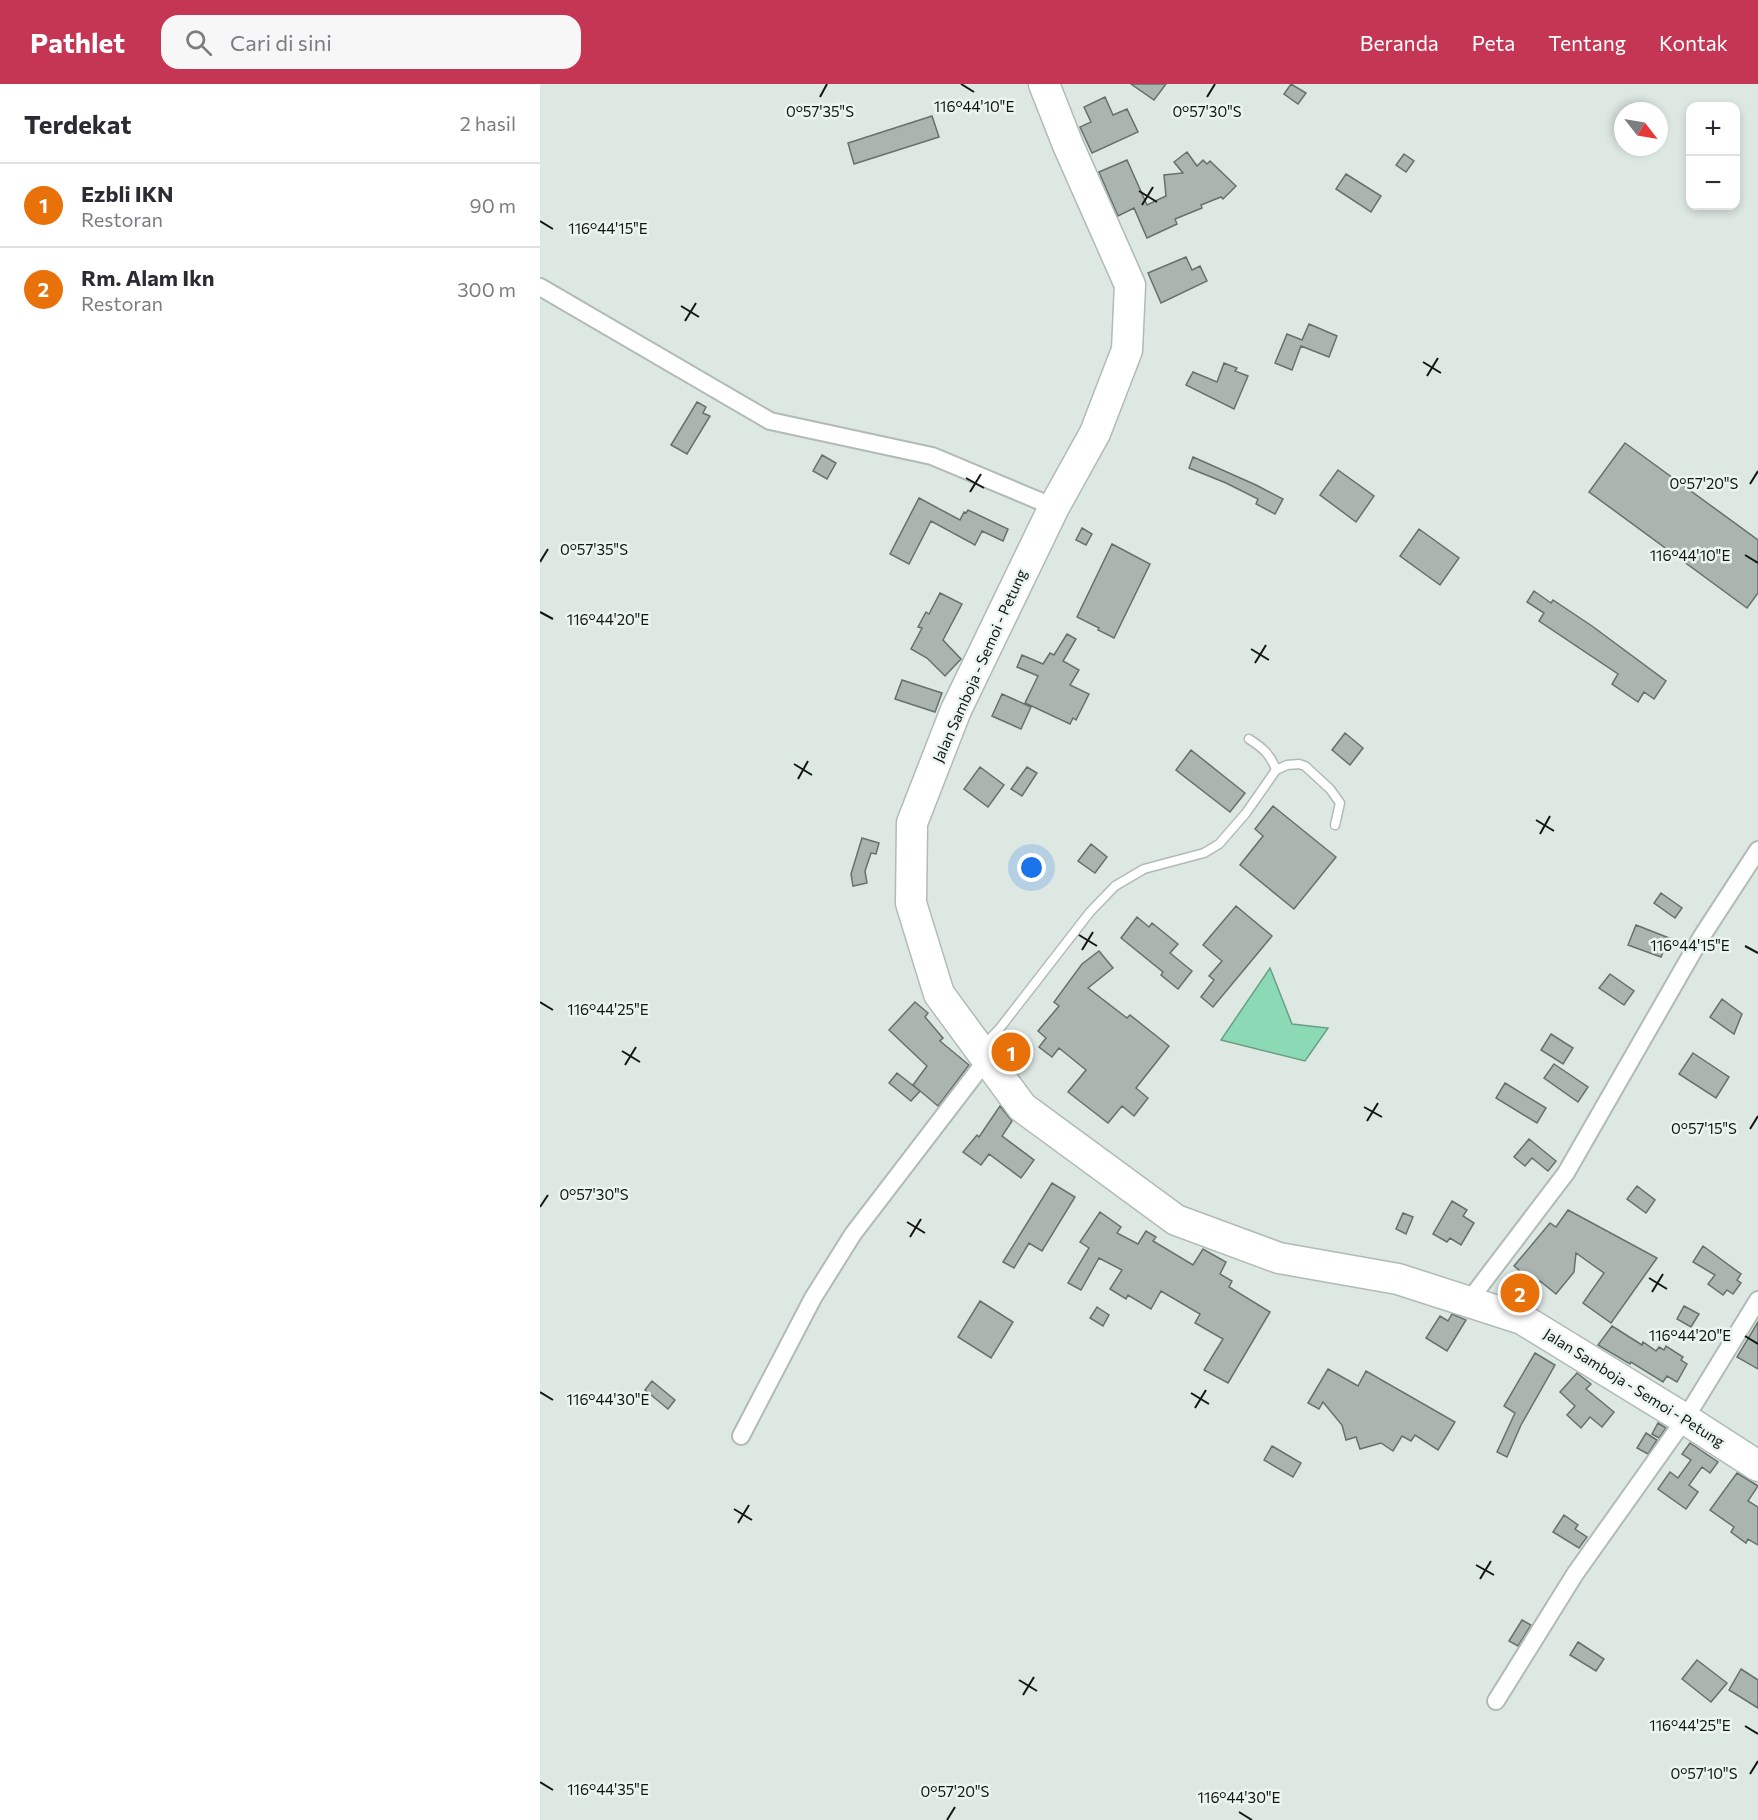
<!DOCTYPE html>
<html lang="id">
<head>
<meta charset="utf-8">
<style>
  :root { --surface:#fff; --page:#f7f7f7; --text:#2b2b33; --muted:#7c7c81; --line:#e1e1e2; --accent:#c53554 }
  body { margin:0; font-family:Commissioner,sans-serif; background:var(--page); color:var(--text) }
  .controls { position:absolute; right:18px; top:18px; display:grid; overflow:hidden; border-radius:12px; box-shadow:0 3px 9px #0003 }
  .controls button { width:54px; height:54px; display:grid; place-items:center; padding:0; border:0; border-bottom:2px solid var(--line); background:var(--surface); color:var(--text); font:30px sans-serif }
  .compass { position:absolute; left:1074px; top:18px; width:54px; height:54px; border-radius:50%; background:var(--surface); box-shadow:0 3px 9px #0003; rotate:121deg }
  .you { position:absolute; left:492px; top:784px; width:21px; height:21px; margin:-15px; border:4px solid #fff; border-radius:50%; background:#1a73e8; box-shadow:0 0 0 9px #1a73e833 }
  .badge { display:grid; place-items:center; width:39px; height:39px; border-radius:50%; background:var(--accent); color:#fff; font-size:20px; font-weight:700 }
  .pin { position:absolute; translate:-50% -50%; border:3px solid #fff; box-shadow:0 2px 6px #0006 }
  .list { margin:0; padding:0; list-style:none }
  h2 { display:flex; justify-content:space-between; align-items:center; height:78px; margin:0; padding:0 24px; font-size:26px }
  h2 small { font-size:20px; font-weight:400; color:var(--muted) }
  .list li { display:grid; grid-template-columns:39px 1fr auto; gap:18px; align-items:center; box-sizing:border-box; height:84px; padding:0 24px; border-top:2px solid var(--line) }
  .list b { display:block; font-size:22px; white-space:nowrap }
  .list p { margin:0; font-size:20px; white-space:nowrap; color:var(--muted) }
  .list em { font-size:20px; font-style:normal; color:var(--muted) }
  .icon { flex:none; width:33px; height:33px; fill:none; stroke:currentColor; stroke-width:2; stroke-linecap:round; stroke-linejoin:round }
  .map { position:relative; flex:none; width:1218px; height:1736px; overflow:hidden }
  header { display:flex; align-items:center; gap:36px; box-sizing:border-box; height:84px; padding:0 30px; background:var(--accent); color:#fff }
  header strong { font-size:28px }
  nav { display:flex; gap:33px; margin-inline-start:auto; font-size:21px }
  .search { width:420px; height:54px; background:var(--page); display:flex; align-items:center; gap:15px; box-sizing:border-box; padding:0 21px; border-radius:18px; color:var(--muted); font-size:22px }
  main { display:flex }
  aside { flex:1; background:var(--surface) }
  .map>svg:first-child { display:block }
</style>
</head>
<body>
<header>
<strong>Pathlet</strong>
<div class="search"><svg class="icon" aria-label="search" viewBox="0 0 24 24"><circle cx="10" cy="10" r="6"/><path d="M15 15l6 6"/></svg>Cari di sini</div>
<nav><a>Beranda</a><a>Peta</a><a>Tentang</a><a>Kontak</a></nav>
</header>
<main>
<aside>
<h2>Terdekat<small>2 hasil</small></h2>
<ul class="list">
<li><span class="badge" style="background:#e8710a">1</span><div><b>Ezbli IKN</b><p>Restoran</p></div><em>90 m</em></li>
<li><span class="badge" style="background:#e8710a">2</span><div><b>Rm. Alam Ikn</b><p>Restoran</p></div><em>300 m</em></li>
</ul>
</aside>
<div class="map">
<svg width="1218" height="1736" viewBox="0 0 1218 1736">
  <rect width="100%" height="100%" fill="#dee8e3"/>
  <!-- water -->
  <path fill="#8cdab5" stroke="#689f85" stroke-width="1.5" d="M730,884L752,940L788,944L765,977L681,956Z"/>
  <!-- building -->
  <path fill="#abb5b0" stroke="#67706b" stroke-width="1.5" d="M591,0H626L614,16Z
    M751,0L766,9L758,20L744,10Z
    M565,13L573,31L587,25L598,48L552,69L540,43L551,38L544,23Z
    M392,32L399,53L314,80L308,59Z
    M647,68L657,82L663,76L667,80L670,77L696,102L683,115L681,113L661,121L662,124L635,135L637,140L607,154L594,124L578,132L559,88L587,76L607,121L626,112L624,91L643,89L634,78Z
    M864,70L874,77L866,88L856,81Z
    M806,90L841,112L831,128L796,105Z
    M646,173L652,186L660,182L667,197L621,219L608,189Z
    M769,240L797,252L789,273L761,262L752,286L735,279L747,250L762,256Z
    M684,279L697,284L695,287L708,292L694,325L646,301L653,288L677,298Z
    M157,318L166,323L163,329L170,332L147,370L131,361Z
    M1085,359L1218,456V509L1207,524L1049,408Z
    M282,371L296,379L287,395L273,387Z
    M653,373L716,401L743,415L735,430L716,420L718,415L686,399L649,384Z
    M798,386L834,412L816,438L780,411Z
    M379,414L420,436L424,428L426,429L428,426L468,445L463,457L442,447L435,461L391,437L369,480L350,470Z
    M542,444L552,450L546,461L536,456Z
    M879,445L919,474L900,501L860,472Z
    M572,460L610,480L574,554L558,546L559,544L537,533Z
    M994,507L1011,519L1013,516L1052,542L1126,597L1114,615L1104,608L1098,618L1072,600L1078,590L999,537L1004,529L987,518Z
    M400,509L422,520L403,556L421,575L405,592L387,574L371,565L382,544L378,543L386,528L389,530Z
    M527,550L536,555L523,577L539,586L530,601L549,610L536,636L533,634L530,640L485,619L498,592L477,583L482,571L503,580L510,569L514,571Z
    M362,596L402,609L395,628L355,615Z
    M462,610L491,623L481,645L452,632Z
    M805,649L823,664L810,681L792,666Z
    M651,666L705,709L690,728L636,686Z
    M440,683L464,701L448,723L424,705Z
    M487,683L497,689L482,712L471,705Z
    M733,722L796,773L754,825L700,781L723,752L715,745Z
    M322,754L339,759L336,770L331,769L325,787L327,799L313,802L311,790Z
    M551,760L567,773L555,789L538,777Z
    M1121,809L1142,824L1135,834L1114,819Z
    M696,822L732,852L673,923L661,913L674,896L669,892L682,877L663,861Z
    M597,833L609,843L612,839L638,860L630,869L652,887L638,905L621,891L623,888L581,854Z
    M1096,841L1129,854L1121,873L1088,861Z
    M559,867L573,884L548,904L587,934L590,931L629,962L596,1004L608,1014L594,1032L582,1022L568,1039L528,1008L546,986L519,964L512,973L499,963L506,954L498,947L519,922L514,918L542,880Z
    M1070,890L1094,907L1084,921L1059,904Z
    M1182,915L1202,930L1194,950L1170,933Z
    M375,918L388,929L385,933L403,954L400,957L429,981L398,1022L373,1001L387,982L349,946Z
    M1011,950L1033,964L1023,980L1001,966Z
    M1153,969L1189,993L1176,1014L1139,990Z
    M1014,980L1048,1003L1038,1018L1004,994Z
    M357,989L380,1007L371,1017L349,999Z
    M965,999L1006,1024L997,1039L956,1014Z
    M460,1022L472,1037L462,1052L494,1076L481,1094L449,1070L441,1081L423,1068L437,1051L439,1053Z
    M989,1055L1016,1077L1008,1087L992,1074L985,1082L974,1073Z
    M512,1099L535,1113L502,1167L489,1159L474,1184L463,1178Z
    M1097,1102L1115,1116L1106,1129L1087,1115Z
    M912,1117L927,1126L923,1132L934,1139L921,1161L910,1154L907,1158L893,1150Z
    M1028,1126L1117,1174L1071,1239L1043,1219L1064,1189L1036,1169L1034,1188L1016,1210L1000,1197L997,1201L974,1182L1010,1139L1016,1143Z
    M560,1128L581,1143L577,1149L598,1160L606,1147L616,1153L613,1157L653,1181L663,1165L686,1178L680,1190L692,1197L689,1203L730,1228L688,1299L664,1286L683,1255L655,1239L660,1230L621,1207L611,1225L588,1211L586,1215L570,1205L582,1186L559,1174L541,1206L528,1199L549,1164L540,1158Z
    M863,1129L873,1133L866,1150L856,1145Z
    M1163,1162L1201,1190L1197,1196L1201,1199L1193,1210L1187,1206L1183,1211L1168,1200L1175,1191L1153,1178Z
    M440,1217L473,1238L451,1274L418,1253Z
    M1144,1222L1159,1230L1151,1243L1137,1235Z
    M557,1223L569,1231L563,1242L550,1234Z
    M912,1230L926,1236L907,1267L886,1254L900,1232L908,1237Z
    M1218,1238V1285L1197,1273Z
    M1072,1242L1102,1261L1103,1258L1116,1267L1119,1263L1124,1266L1126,1262L1143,1273L1141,1276L1147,1280L1137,1298L1127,1292L1123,1298L1091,1278L1090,1280L1058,1261Z
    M995,1269L1015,1281L981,1341L967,1373L957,1368L975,1329L964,1322Z
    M788,1285L818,1302L826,1287L915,1338L898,1366L875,1351L871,1357L862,1352L853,1367L841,1359L820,1365L816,1353L806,1356L802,1341L783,1318L779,1325L768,1319Z
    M1037,1289L1051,1300L1046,1305L1074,1328L1062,1343L1050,1333L1041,1344L1027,1331L1035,1322L1020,1308Z
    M112,1297L135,1316L128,1325L105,1306Z
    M1118,1339L1126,1344L1119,1354L1112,1350Z
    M1106,1349L1117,1356L1108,1370L1097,1364Z
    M1150,1359L1178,1378L1170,1389L1162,1383L1149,1401L1158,1408L1146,1425L1118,1405L1130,1388L1138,1394L1151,1376L1142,1370Z
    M732,1362L761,1379L753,1393L724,1376Z
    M1197,1389L1218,1402L1208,1417L1218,1423V1461L1208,1455L1206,1459L1191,1448L1194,1443L1170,1426Z
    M1024,1431L1038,1441L1035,1445L1047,1453L1039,1464L1013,1448Z
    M982,1536L991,1541L978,1562L969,1557Z
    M1038,1558L1064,1575L1056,1587L1030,1571Z
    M1157,1576L1187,1599L1171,1618L1142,1595Z
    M1201,1585L1218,1596V1624L1189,1606Z"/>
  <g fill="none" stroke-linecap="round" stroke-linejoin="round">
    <defs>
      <path id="lane" d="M709,655C723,664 731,671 736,686
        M444,961L460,944L550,828L575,802L604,785L664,769L679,760L706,729L736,686L747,681L759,680L765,682L790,705L800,719L795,741"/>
      <path id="street" d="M0,203L230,337L392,372L514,423
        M928,1218L1026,1089L1162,852L1218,766
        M201,1352L273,1214L313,1150L447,975
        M956,1617L1035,1490L1145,1335L1218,1216"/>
      <path id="highway" d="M504,0L528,61L590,201L587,266L555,349L514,423L416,626L372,739L371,819L399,910L482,1023L636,1136L739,1174L858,1195L982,1235L1145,1335L1218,1382"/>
    </defs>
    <!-- lane casing -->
    <use href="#lane" stroke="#b1bbb5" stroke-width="11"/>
    <!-- street casing -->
    <use href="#street" stroke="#b1bbb5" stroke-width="20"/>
    <!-- highway casing -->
    <use href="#highway" stroke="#b1bbb5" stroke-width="33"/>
    <!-- lane -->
    <use href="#lane" stroke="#fff" stroke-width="8"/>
    <!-- street -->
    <use href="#street" stroke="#fff" stroke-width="16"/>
    <!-- highway -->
    <use href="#highway" stroke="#fff" stroke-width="30"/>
  </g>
  <!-- ticks -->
  <path fill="none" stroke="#131614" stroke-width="2" d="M421,0L434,8M280,13L287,0M667,13L675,0M599,107L617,118M602,121L613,103M0,137L13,145M141,222L159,233M145,237L156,219M883,278L901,289M887,292L898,274M426,394L444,404M1210,400L1218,387M430,408L441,390M1205,471L1218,479M0,478L8,465M0,528L13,535M711,565L729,576M715,579L726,561M254,680L272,691M258,695L268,677M996,736L1014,747M1000,750L1010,732M539,851L557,862M1205,862L1218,869M542,866L553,848M0,918L13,926M82,967L100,978M85,981L96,963M824,1023L842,1033M827,1037L838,1019M1210,1045L1218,1032M0,1123L8,1111M367,1138L385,1149M370,1153L381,1135M1109,1194L1127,1205M1112,1208L1123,1190M1205,1252L1218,1260M0,1308L13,1316M651,1309L669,1320M655,1324L666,1306M194,1425L212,1436M198,1439L209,1421M936,1481L954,1491M940,1495L951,1477M479,1596L497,1607M483,1611L494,1593M1205,1642L1218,1650M1210,1690L1218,1677M0,1698L13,1706M699,1728L712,1736M407,1736L415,1723"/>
  <g text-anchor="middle" stroke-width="5" stroke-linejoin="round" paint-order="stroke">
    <!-- street labels -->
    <g font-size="15" fill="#131614" stroke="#ebf5f0">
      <text transform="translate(440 582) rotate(-66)" y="5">Jalan Samboja - Semoi - Petung</text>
      <text transform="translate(1094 1304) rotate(32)" y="5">Jalan Samboja - Semoi - Petung</text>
    </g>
  </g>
  <g font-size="15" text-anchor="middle" fill="#131614" stroke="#ebf5f0" stroke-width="5" stroke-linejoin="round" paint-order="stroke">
    <text x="434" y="28">116°44'10"E</text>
    <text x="280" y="33">0°57'35"S</text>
    <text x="667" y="33">0°57'30"S</text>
    <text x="68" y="150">116°44'15"E</text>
    <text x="1164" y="405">0°57'20"S</text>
    <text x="54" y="471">0°57'35"S</text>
    <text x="1150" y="477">116°44'10"E</text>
    <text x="68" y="541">116°44'20"E</text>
    <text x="1150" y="867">116°44'15"E</text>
    <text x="68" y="931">116°44'25"E</text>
    <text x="1164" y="1050">0°57'15"S</text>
    <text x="54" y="1116">0°57'30"S</text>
    <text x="1150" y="1257">116°44'20"E</text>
    <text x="68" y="1321">116°44'30"E</text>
    <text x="1150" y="1647">116°44'25"E</text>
    <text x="1164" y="1695">0°57'10"S</text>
    <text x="68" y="1711">116°44'35"E</text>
    <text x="415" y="1713">0°57'20"S</text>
    <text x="699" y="1719">116°44'30"E</text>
  </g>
</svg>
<div class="controls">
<button>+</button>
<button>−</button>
</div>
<svg class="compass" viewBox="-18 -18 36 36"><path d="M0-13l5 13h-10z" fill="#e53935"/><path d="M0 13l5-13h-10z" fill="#7c7c81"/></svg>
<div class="you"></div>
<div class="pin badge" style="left:471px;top:968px;background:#e8710a">1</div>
<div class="pin badge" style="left:980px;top:1209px;background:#e8710a">2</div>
</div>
</main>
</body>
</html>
